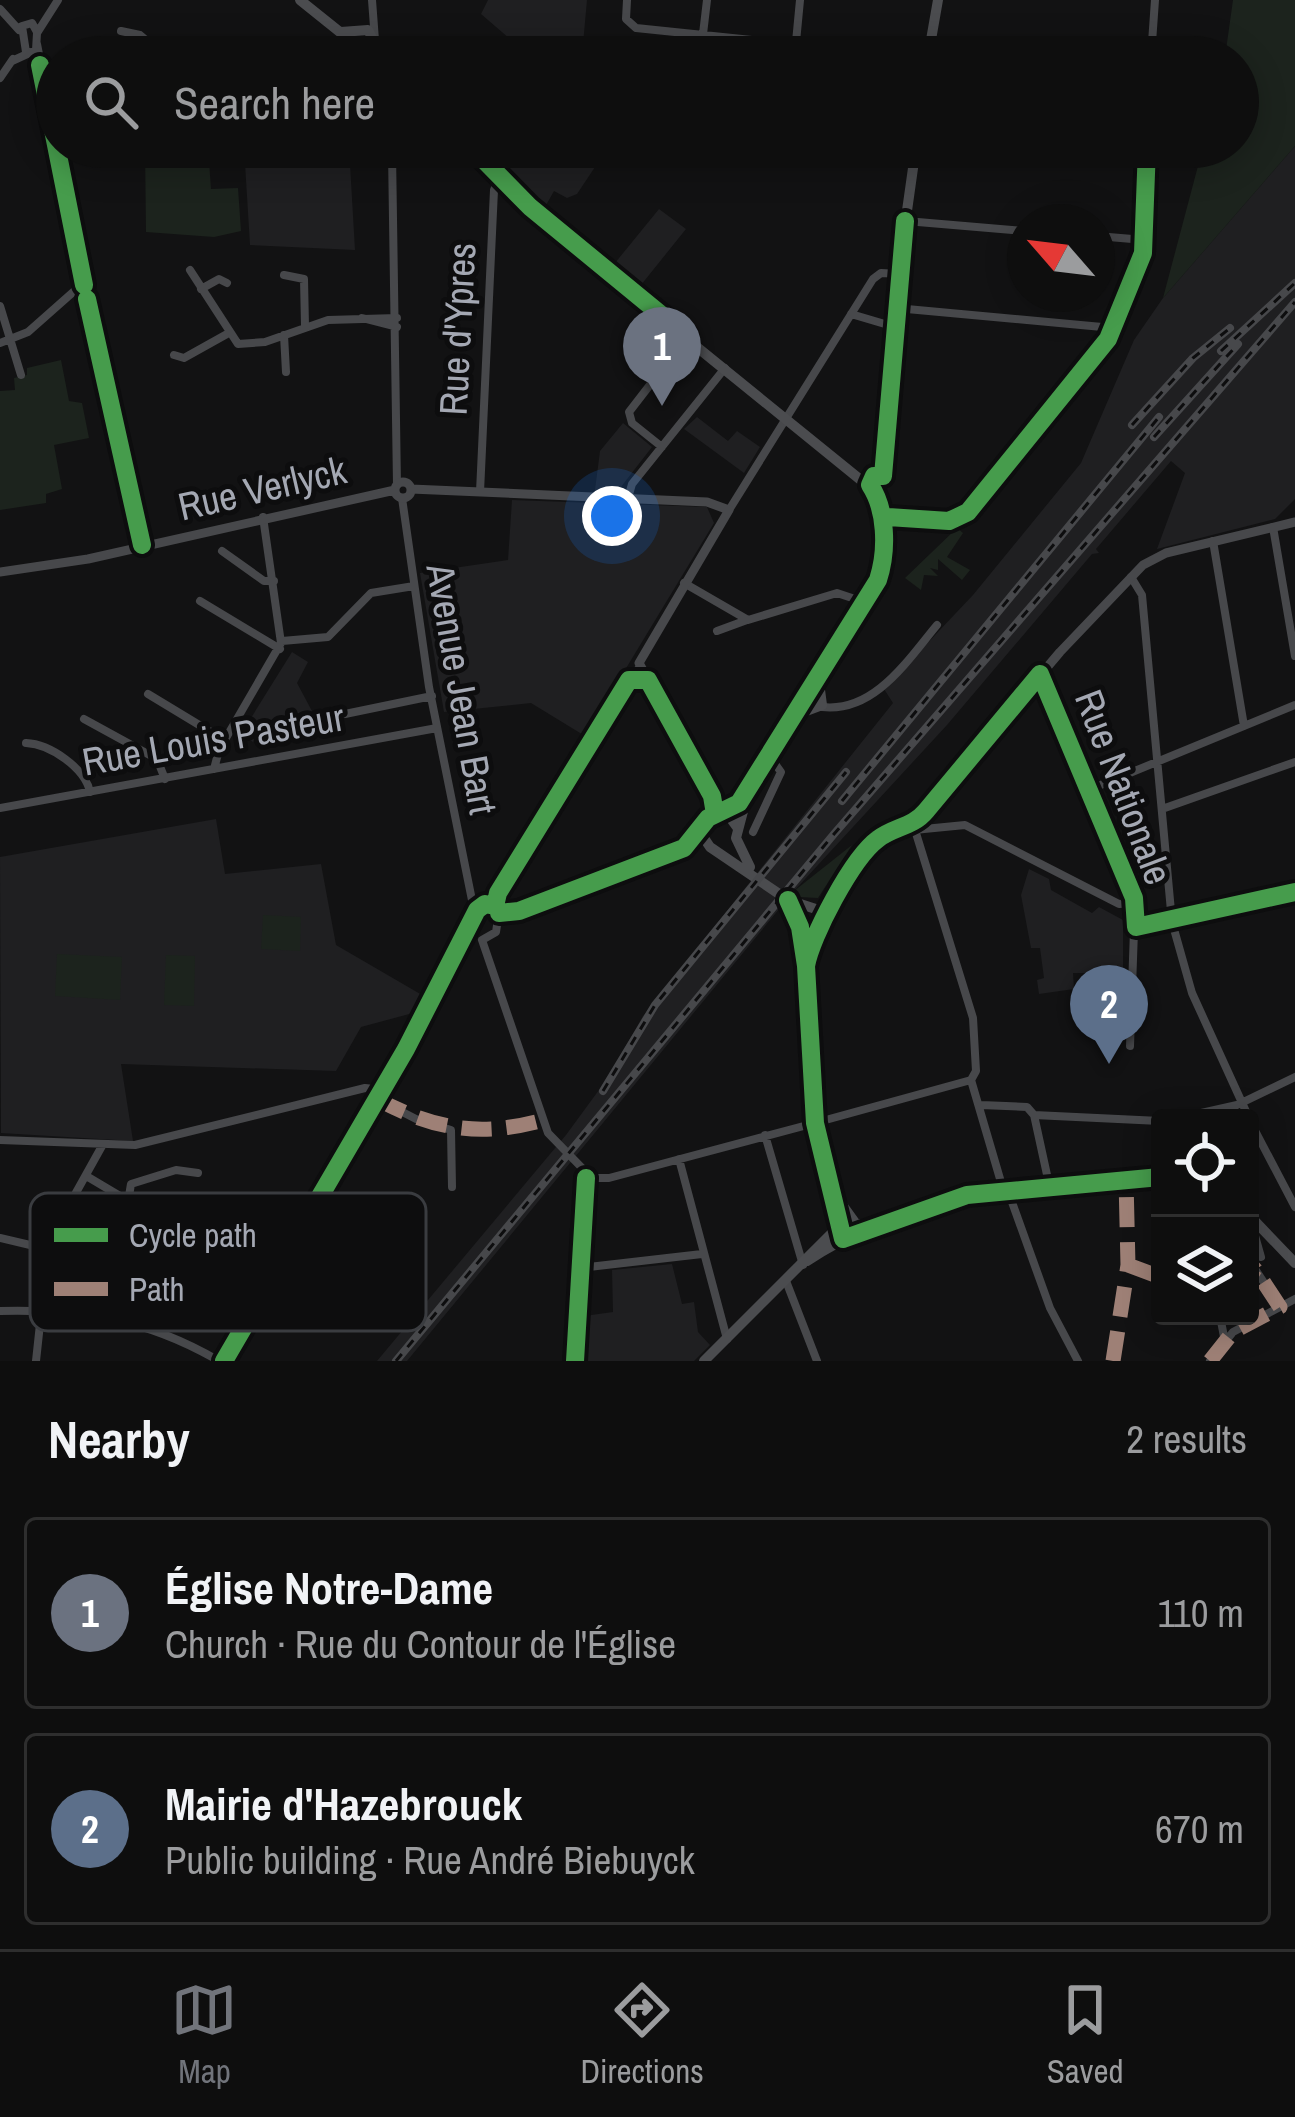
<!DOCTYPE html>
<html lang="en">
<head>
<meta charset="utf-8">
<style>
  :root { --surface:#0e0e0e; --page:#1c1c1c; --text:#f1f3f6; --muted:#9b9c9e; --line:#2e2e2e; --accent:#71747b }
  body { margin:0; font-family:"Archivo Narrow",sans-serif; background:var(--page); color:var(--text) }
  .controls { position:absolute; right:36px; bottom:36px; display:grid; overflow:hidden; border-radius:12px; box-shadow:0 6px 30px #0003 }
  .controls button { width:108px; height:108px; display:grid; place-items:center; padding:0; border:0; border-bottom:3px solid var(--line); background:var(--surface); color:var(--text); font:60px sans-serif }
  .compass { position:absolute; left:1007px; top:204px; width:108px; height:108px; border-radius:50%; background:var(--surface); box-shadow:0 6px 30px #0003; rotate:298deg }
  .you { position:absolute; left:612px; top:516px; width:42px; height:42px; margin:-30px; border:9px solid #fff; border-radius:50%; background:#1a73e8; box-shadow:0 0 0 18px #1a73e833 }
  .badge { display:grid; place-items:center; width:78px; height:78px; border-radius:50%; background:var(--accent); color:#fff; font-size:39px; font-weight:700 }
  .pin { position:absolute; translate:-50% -99px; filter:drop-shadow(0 3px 6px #0008) }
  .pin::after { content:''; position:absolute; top:63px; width:42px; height:36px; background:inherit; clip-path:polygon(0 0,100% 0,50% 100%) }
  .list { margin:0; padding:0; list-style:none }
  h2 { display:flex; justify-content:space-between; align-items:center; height:156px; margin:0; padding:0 48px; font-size:51px }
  h2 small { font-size:39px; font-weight:400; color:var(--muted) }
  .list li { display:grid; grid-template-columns:78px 1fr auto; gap:36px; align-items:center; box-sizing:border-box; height:192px; margin:0 24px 24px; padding:0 24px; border:3px solid var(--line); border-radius:12px }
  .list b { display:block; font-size:45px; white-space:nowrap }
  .list p { margin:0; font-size:39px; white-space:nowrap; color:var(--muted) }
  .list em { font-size:39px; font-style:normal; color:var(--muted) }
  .icon { flex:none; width:66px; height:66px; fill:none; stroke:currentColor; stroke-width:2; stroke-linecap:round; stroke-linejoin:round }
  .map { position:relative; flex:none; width:1295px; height:1361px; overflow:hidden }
  .search { position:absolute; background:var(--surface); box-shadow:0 6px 30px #0003; left:36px; right:36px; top:36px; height:132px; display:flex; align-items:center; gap:30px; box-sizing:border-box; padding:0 42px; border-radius:66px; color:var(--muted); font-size:45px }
  .sheet { height:588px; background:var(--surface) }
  nav { display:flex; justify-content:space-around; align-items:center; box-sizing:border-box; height:168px; border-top:3px solid var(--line); background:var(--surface); font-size:33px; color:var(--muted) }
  nav a { display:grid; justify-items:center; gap:6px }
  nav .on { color:var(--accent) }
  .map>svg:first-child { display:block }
</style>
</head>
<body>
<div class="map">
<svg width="1295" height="1361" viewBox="0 0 1295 1361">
  <rect width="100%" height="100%" fill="#121213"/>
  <!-- built -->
  <path fill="#1f1f21" d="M488,0H587L583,44L658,52V57H510L518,46L481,14Z
    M1295,146V499L1275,519L1157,549L1185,473L1171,461L1096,549L1099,553L1092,554L947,725L794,891L407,1361H377L566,1135L607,1079L643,1016L893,703L884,689L973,595L1081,463L1134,340L1163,298Z
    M244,147H349L355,250L250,245Z
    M486,147H652L651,163L597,164L577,194L567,198L554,191L545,207Z
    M659,209L686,229L641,285L615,263Z
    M697,417L728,441L737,431L760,447L744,473L684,429Z
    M623,423L652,447L617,492L595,490L600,451Z
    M512,500L707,507L714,523L585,736L531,703L444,712L420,573L508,560Z
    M292,652L308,662L297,683L320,726L313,738L258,735L253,742L241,734Z
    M216,819L225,874L321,864L336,945L422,995L413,1013L361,1027L336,1071L121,1064L133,1141L1,1133L0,857Z
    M1029,869L1049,879L1051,890L1092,913L1099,907L1123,920V973H1073L1074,989L1039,994L1037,980L1044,978L1040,948H1031L1021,895Z
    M672,1264L682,1304L694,1302L698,1332L710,1345L694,1361H582L584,1316L613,1312L612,1270Z"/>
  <!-- green -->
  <path fill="#1c231d" d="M1233,0H1295V146L1163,298L1203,147H1238V57H1225Z
    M145,147H208L211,189L238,188L241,231L214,237L146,232Z
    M61,360L69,401L82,403L89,438L54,445L62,489L46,494V503L0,510V391L15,390L14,378L27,375V368Z
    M957,528L963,533L947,557L970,570L962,580L938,559V570L930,568L938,576L924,575L921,590L905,578Z
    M852,845L818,898L799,897L794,891Z
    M263,915L301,917L300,951L261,949Z
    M57,954L122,957L120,1000L55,996Z
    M166,955L195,956L194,1006L164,1005Z"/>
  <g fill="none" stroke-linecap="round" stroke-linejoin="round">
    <!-- minor -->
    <path stroke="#47484b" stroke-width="8" d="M372,0L375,40
      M627,0L626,19L636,28L914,57
      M0,9L19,30
      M121,31L140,35L166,57
      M703,34L707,0
      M796,42L800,0
      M37,44L84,285
      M929,50L1083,57
      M26,52L22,26L32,23L37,32
      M146,57L147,41
      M1151,57L1155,0
      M12,61L36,50L37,33L58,0
      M0,78L13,59
      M392,152L397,485
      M906,221L1025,231
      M1097,236L1144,240
      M190,270L238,344L265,342L328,320L397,318
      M284,275L304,279L305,326
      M201,289L219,279L227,283
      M0,306L21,375
      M896,308L1113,328
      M851,314L895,327
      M362,318L397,327
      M284,335L286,372
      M0,343L28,332L80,286L89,287L87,299L142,545
      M174,355L184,358L227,334
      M662,447L632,423L629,412L687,337
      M480,492L494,190L503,171
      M402,498L429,687L475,915
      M628,498L632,484L725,368
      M729,510L873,279L881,273L900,274
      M888,517L949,521L968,512L1108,339L1143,253L1147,147
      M1273,527L1295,656
      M1213,541L1244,726
      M222,551L264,581H274
      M1131,577L1142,595L1172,922L1192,993L1249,1118
      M684,583L748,620L837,593L864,602
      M200,601L280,649
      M717,631L747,620
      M282,641L328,637L371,593L414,586
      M1040,674L1135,901L1130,1046
      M148,694L224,740
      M822,707C874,713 907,661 937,625
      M345,714L432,696
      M84,719L157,759L165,779
      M26,743C50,744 85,768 90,792
      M214,769L219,750L281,643L263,517
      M1091,789L1295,705
      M0,808L437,728
      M1162,809L1295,762
      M911,817L973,1018L976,1071L971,1080L1003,1189
      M914,830L965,825L1119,904L1136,903
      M753,832L781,772L770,757
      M496,905L624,684L640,667
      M499,913L519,911L674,853L691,844L701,830
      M1136,927L1295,892
      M482,940L548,1133L586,1172L575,1361
      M482,940L496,932L499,912
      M377,1099L416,1119L451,1130L452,1187
      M981,1105L1027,1107L1034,1115L1160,1121
      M1034,1115L1049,1184
      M1179,1118L1237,1105L1295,1077
      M822,1121L971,1080
      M1250,1121L1295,1207
      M765,1135L803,1265
      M0,1140L135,1145L365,1088L382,1090
      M679,1159L727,1339
      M88,1177L125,1199
      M586,1178H609L815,1123
      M1008,1191L1050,1308L1078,1361
      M1250,1218L1261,1257
      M50,1237L121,1243L131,1184L176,1170L198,1173
      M0,1238L47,1249
      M580,1268L702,1254
      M1150,1273L1160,1277
      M786,1281L817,1361
      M1280,1307L1295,1299
      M0,1311C83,1309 147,1319 219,1361
      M1220,1316L1225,1342
      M36,1361L49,1241L102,1146
      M224,1361L406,1049L477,910L485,904L495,906
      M1210,1361L1233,1332L1280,1307L1255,1269L1250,1277"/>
    <!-- tertiary -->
    <path stroke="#47484b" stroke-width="9" d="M395 490a8 8 0 1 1 16 0a8 8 0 1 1-16 0Z
      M411,489L707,502L729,510L639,663L713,799L715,814
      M0,572L88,559L395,490
      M884,828L928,805
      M826,915L867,848L922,815L1060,652L1143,565L1166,553L1295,522"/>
    <!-- secondary -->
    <path stroke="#4b4c4f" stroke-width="10" d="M300,0L371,57
      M341,32L368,30L382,57
      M928,57L938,0
      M471,147L526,204L613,279L878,494
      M883,476L903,239L916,147
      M798,714L822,705L820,690
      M746,800L736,838L750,867
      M725,814L752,786L877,582L883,554L878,494
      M737,827L729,816L715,814L705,821L702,835L710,847L788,900L825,912L826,923L813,936L807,959
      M788,900C826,964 801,1053 815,1124C821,1158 836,1190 841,1224
      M843,1206L856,1224L880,1225
      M1250,1216L1295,1263
      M807,1261C915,1189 1035,1190 1160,1177
      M704,1361L842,1223"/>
    <defs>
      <path id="rail" d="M1221,351L1295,283
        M1132,425L1193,358L1230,328
        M1154,437L1238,344
        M842,801L1159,417
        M603,1091L655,1005L846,772
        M396,1361L834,834L1295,302"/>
    </defs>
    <!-- rail casing -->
    <use href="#rail" stroke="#47484b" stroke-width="8"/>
    <!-- rail -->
    <use href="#rail" stroke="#0d0d0e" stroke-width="3" stroke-dasharray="9" stroke-linecap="butt"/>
    <!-- quiet -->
    <path stroke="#9e8076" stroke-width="15" stroke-dasharray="30 15" stroke-linecap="butt" d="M377,1099C431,1128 476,1137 536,1122
      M1128,1265L1160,1277
      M1113,1361L1128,1265L1126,1180
      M1210,1361L1233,1332L1280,1307L1255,1269L1250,1277"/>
    <defs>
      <path id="cycleway" d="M40,65L84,285
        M471,147L530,207L687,336
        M87,299L142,545
        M883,476L905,221
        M888,517L949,521L968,512L1108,339L1143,253L1147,147
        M788,900L800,927L806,966L815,1123L843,1239L967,1195L1160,1177
        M495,906L498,893L629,680H648L712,796L715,814
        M499,913L519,911L684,848L708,818L739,803L878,580C888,549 886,509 870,485L874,476H883
        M806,966C811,937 852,858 878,839C893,827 913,827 926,811C964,765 1002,719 1040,674L1134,898L1136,927L1295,892
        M224,1361L406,1049L477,910L485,904L495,906
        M575,1361L586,1178"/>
    </defs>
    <!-- cycleway casing -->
    <use href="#cycleway" stroke="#0d0d0e" stroke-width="26"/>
    <!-- cycleway -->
    <use href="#cycleway" stroke="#469c4c" stroke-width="18"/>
  </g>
  <g text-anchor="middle" stroke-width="10" stroke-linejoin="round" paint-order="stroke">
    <!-- street labels -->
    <g font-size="39" fill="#a4a8b3" stroke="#0d0d0e">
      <text transform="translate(457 329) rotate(-87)" y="14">Rue d'Ypres</text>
      <text transform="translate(262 488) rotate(-13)" y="14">Rue Verlyck</text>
      <text transform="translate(462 689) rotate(80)" y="14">Avenue Jean Bart</text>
      <text transform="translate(213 739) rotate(-10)" y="14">Rue Louis Pasteur</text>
      <text transform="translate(1124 787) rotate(69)" y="14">Rue Nationale</text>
    </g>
  </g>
  <!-- legend -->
  <rect x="30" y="1193" width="396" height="138" rx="18" fill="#0d0d0e" stroke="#3a3c40" stroke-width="3"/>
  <rect x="54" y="1228" width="54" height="14" fill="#469c4c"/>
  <rect x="54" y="1282" width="54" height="14" fill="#9e8076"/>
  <g font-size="33" fill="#a4a8b3">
    <text x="129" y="1247">Cycle path</text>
    <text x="129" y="1301">Path</text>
  </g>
</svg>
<div class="controls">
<button><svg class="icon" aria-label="locate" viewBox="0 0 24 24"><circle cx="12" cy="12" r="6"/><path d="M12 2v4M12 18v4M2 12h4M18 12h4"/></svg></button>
<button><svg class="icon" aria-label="layers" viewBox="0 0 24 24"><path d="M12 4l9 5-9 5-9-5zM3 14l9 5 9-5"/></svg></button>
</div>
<svg class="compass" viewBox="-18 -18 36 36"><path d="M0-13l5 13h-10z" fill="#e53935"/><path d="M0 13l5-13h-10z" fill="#9b9c9e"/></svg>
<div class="you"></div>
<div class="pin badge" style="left:662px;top:406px;background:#6b7280">1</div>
<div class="pin badge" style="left:1109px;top:1064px;background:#5c6f8a">2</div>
<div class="search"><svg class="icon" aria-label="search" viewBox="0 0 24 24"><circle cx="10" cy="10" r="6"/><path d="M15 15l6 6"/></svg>Search here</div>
</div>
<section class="sheet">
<h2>Nearby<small>2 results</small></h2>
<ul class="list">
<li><span class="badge" style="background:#6b7280">1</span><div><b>Église Notre-Dame</b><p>Church · Rue du Contour de l'Église</p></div><em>110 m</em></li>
<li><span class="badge" style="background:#5c6f8a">2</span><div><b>Mairie d'Hazebrouck</b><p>Public building · Rue André Biebuyck</p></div><em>670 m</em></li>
</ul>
</section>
<nav>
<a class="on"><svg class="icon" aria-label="map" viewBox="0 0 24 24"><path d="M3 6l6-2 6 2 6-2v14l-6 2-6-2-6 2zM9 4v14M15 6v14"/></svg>Map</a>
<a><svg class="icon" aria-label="directions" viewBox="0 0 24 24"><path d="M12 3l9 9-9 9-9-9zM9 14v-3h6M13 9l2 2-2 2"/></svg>Directions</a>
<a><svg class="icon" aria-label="saved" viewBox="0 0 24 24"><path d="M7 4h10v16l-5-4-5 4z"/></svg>Saved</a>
</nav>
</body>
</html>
